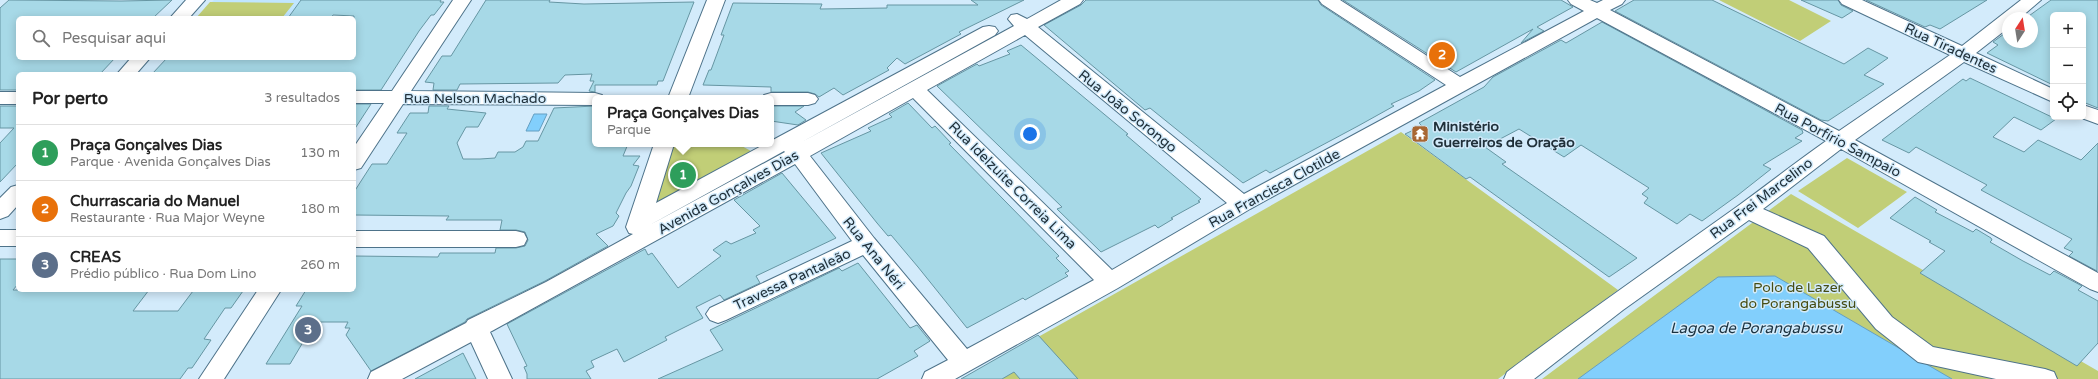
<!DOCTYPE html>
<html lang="pt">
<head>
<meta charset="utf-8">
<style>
  :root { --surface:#fff; --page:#f6f6f6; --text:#222; --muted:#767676; --line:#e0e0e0; --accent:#a86632 }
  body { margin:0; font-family:"Varela Round",sans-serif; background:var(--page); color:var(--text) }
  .controls { position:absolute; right:12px; top:12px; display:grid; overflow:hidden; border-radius:6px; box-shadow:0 2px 10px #0003 }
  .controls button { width:36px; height:36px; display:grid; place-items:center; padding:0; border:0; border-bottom:1px solid var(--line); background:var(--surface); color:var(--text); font:20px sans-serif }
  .compass { position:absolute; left:2002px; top:12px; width:36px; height:36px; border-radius:50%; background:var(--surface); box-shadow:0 2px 10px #0003; rotate:12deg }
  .you { position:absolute; left:1030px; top:134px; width:14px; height:14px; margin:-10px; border:3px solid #fff; border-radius:50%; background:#1a73e8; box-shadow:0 0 0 6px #1a73e833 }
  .badge { display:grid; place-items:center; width:26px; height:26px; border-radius:50%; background:var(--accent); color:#fff; font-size:13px; font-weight:700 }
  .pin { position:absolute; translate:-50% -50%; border:2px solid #fff; box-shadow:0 1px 4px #0006 }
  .popup { position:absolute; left:592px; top:95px; width:182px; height:52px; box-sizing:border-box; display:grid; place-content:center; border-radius:6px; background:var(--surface); filter:drop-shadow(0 1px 3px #0005); font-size:13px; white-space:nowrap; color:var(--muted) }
  .popup b { font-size:15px; color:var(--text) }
  .popup::after { content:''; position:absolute; left:50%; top:100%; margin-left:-8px; border:8px solid transparent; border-top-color:var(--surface) }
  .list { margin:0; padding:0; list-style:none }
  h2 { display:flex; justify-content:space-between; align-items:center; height:52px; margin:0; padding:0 16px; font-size:17px }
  h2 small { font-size:13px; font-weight:400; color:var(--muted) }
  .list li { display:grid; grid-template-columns:26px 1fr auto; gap:12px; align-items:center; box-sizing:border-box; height:56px; padding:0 16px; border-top:1px solid var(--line) }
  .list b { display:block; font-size:15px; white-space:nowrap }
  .list p { margin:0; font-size:13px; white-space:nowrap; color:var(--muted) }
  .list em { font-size:13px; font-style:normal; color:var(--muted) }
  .icon { flex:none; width:22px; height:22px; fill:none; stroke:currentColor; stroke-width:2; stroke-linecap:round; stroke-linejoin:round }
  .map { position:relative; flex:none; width:2098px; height:379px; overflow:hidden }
  .search { position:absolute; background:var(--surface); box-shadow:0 2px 10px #0003; left:16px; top:16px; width:340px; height:44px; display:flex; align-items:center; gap:10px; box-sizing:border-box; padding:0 14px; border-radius:6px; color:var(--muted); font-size:15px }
  .panel { position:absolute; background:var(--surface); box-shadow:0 2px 10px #0003; left:16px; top:72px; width:340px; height:220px; border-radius:6px }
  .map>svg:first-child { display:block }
</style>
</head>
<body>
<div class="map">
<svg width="2098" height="379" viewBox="0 0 2098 379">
  <rect width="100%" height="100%" fill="#d3ebfb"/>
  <!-- built -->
  <path fill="#c0e6ff" d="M214,0H303L288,18H196Z"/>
  <!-- green -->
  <path fill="#c1ce77" d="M1719,0H1789L1831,21L1800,41Z
    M210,2L294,3L282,18H196Z
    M1401,132L1618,290L1498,379H964Z
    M671,144H738L751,151L658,202L651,200Z
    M1847,158L1907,192L1858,228L1798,191Z
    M1791,194L2098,371V379H1542Z"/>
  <!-- water -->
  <path fill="#82cffc" stroke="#659fc2" d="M534,114H547L539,131H526Z
    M1775,276L1952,379H1578L1718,277Z"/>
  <!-- building -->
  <path fill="#a7d9e7" stroke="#6696a3" d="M9,0L121,1L172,0L153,18H18V58H115L100,74H18V90H0V8Z
    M301,0H441L440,2H444L434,15H431L419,31L381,90H354V74H152L167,58H354V16L333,15L331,18H288Z
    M486,0H550L549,2L584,4L694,2L663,81H658L657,85H595V92L589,91L594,81H590L592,74L565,75L558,83L460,84L457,90H433L434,83L425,82L442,56H451Z
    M971,0H1024L959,32L961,34L905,64L897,58L887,68L889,70L843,95L834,88L819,97L815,94L808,92H771V87L703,85L709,70H711L724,35H721L733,3L822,4L820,9L887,8V5H978Z
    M1086,0H1318L1321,5L1435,80L1419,91L1391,104L1394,106L1358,126L1270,173L1266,170L1243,183L1150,108L1145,110L1044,25L1081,5Z
    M1343,0H1561L1573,7L1537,27L1544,31L1521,43L1533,29L1456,72Z
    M1634,0H1712L1844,64L1868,48L1888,58L1864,75L1884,84L1828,121L1821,120L1615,11Z
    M1801,0H1838L1841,5L1853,11L1842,18Z
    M1866,0H1987L1940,29L1930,25L1925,27Z
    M2051,0H2098V108L2083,102V15H2053V85L1987,53L1998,45L1993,42L2008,31V42H2032V18H2026Z
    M1602,22L1802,130L1803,133L1795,138L1802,141L1763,165L1771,169L1738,195L1702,221L1690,214L1677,224L1644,203L1648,198L1642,194L1649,188L1581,145L1564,157L1519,129L1485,147L1506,162L1502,164L1637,258L1609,277L1470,177L1466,179L1405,134L1422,126L1419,123L1484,87L1493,77L1561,40L1566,43Z
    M1021,45L1128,134L1126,135L1201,199L1198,201L1200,202L1171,218L1173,219L1158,228L1155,225L1101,252L1057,209L1062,207L937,86L977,64L979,66L1010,54L1007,51Z
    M1970,78L2056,119L2041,130L2014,117L1993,137L2024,152L2038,140L2081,160L2098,143L2097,271L2069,256L2073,252L2064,248L2072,239L1981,190L1987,185L1916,147L1909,153L1882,140L1963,79L1966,81Z
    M908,103L932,128L935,126L951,143L949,144L1059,256L1056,258L1069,271L1065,273L1068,276L1025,300L1023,298L967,328L918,267L891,235L888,236L877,223L821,153L871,131L868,128L892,117L889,114Z
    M354,104H371L354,130Z
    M0,106H18V163L0,182V143L14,128H0Z
    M429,106H449L447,109L486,113L478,127H466L457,143L463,159H480L495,158L498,152H515L523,147L526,141H538L554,108L595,106V144H628L623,156H640L633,165L639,166L631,186L626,193L616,213L619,216L613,226L596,234L608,246L545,281L467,319L465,322L371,371L346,335L350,328H345L348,322H315L290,364H266L302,306H296L306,290H354V256L438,257L440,253H495L496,248H516L525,246L528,240L525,232L516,230H500L502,220H446L449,216L354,215V192L372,164H387L407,133H397L410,113H428Z
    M771,106H804L795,112L806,120L798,125L771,121Z
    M782,173L836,238L756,276L760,283L724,300L720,295L696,307L703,318L665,337L667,340L624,362L617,349L591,361L594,367L586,371L591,379H527V374L524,367L527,366L507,324L645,249L648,255L652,253L678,288L721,256L713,250L726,241L731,244L756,233L753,230L760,226L734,200Z
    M1915,197L1937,210L1935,212L1973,232L1976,229L1991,238L1992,240L1990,242L2023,261L2050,275L2054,271L2082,286L2078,290L2098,301V343L2077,366L1920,273L1945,251L1929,242L1931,241L1890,218Z
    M0,259H18V284L13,290H149L133,311H178L193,291H243L231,308H225L204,339L211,340L192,368H188L180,379H0Z
    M858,263L910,328L917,325L930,341L914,351L918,356L877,379H658L723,350L710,330L839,268L842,271Z
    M1038,335L1078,379H1020L1014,372L1002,379H961Z
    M463,353L476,379H415Z"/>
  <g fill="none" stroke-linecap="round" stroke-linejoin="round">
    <defs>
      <path id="minor" d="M186,0H205L189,18H170Z
        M453,0H471L411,91L595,93L602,95L604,98H595V105L403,104L361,168L354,170V147L384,103H354V91H392Z
        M707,0H725L688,98H668Z
        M1061,0H1083L1080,4L1038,27L1244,194L1446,85L1322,4L1319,0H1340L1460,77L1584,11L1571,4L1568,0H1590L1597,3L1603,0H1625L1622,4L1610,10L1839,131L1950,55L1842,4L1839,0H1862L1962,46L2021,0H2041L2020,18H2008V28L1976,53L2053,89V102L1964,62L1855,140L2098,273V292L2090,289L1841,149L1763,209L1824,236L1892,317L1933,347L2045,369L2054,372L2057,379H1996L1918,362L1876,329L1808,248L1749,220L1623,310L1534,379H1504L1507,372C1583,315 1661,261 1738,206C1768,184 1796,162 1826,141L1597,18L1250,209L1118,288L955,379H922L925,372L948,360L863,255L726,320L718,323L710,320L706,314L710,308L852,241L795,164L490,332L512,379H488L471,342L402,379H368L371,372L466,323L468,320L546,282L633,234L629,233L626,227L654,144H674L656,203L765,144H771V141L983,27L989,26L995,27L998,31L995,35L800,143L1014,26L1008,19L1011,15L1017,14L1027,19ZM1025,35L1227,203L1112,270L927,90ZM913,98L1094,280L967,349L874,238L810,156ZM784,151L785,152L648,226Z
        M131,58H150L136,74H117Z
        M0,92H18V104H0Z
        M771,93H808L815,95L818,99L815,103L808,105H771V98H762L764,95Z
        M2083,105L2098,110V124L2079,117H2083Z
        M18,185V205L8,216L0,219V198L11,187Z
        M0,230H18V246H0Z
        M354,231H516L524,233L527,239L524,245L516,247H354Z
        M258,290H281L224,379H199Z"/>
    </defs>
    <!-- minor casing -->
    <use href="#minor" stroke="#4e738a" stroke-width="2"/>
    <!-- minor -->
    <use href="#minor" fill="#fff" fill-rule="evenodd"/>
  </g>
  <!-- icons -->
  <defs>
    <symbol id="temple-square" viewBox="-11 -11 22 22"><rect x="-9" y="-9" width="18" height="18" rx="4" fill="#a86632" stroke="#d3ebfb"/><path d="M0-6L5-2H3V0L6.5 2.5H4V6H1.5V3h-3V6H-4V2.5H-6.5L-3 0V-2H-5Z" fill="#fff"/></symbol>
  </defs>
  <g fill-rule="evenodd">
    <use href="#temple-square" x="1410" y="124" width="20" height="20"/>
  </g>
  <g text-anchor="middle" stroke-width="3" stroke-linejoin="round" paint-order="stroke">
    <!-- street labels -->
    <g font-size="14" fill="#20303a" stroke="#d3ebfb">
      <text transform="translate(1951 48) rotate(25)" y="5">Rua Tiradentes</text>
      <text x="475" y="103">Rua Nelson Machado</text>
      <text transform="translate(1128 111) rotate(39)" y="5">Rua João Sorongo</text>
      <text transform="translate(1838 140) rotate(28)" y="5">Rua Porfírio Sampaio</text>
      <text transform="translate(1013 185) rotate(45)" y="5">Rua Idelzuite Correia Lima</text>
      <text transform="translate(1274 188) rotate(-29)" y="5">Rua Francisca Clotilde</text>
      <text transform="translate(728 192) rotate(-29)" y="5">Avenida Gonçalves Dias</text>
      <text transform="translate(1761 198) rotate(-37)" y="5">Rua Frei Marcelino</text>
      <text transform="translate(874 253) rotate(51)" y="5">Rua Ana Néri</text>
      <text transform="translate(792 279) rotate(-25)" y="5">Travessa Pantaleão</text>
    </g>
    <!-- poi labels -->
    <g font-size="14" font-weight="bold" fill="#20303a" stroke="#d3ebfb" text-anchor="start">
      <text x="1433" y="131">Ministério<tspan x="1433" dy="16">Guerreiros de Oração</tspan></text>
    </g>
    <!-- park labels -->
    <g font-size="14" fill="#464d14" stroke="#d3ebfb">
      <text x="1798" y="292">Polo de Lazer<tspan x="1798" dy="16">do Porangabussu</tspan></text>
    </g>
    <!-- water labels -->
    <g font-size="15" font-style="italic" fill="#1a3240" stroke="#d3ebfb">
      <text x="1756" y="333">Lagoa de Porangabussu</text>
    </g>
  </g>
</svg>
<div class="controls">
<button>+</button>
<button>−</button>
<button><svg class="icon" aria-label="locate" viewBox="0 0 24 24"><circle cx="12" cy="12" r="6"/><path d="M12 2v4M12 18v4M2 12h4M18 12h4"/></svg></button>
</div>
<svg class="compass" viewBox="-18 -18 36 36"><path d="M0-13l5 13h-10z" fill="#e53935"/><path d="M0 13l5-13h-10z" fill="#767676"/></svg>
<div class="you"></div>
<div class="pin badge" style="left:683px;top:175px;background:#2e9e5b">1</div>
<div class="popup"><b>Praça Gonçalves Dias</b>Parque</div>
<div class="pin badge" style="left:1442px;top:55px;background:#e8710a">2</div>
<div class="pin badge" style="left:308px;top:330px;background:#5c6f8a">3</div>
<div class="search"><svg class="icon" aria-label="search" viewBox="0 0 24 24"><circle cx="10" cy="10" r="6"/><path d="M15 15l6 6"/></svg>Pesquisar aqui</div>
<section class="panel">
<h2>Por perto<small>3 resultados</small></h2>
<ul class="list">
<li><span class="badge" style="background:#2e9e5b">1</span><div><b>Praça Gonçalves Dias</b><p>Parque · Avenida Gonçalves Dias</p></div><em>130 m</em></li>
<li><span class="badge" style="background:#e8710a">2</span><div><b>Churrascaria do Manuel</b><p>Restaurante · Rua Major Weyne</p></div><em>180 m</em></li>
<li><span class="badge" style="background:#5c6f8a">3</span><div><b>CREAS</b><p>Prédio público · Rua Dom Lino</p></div><em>260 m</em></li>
</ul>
</section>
</div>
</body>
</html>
